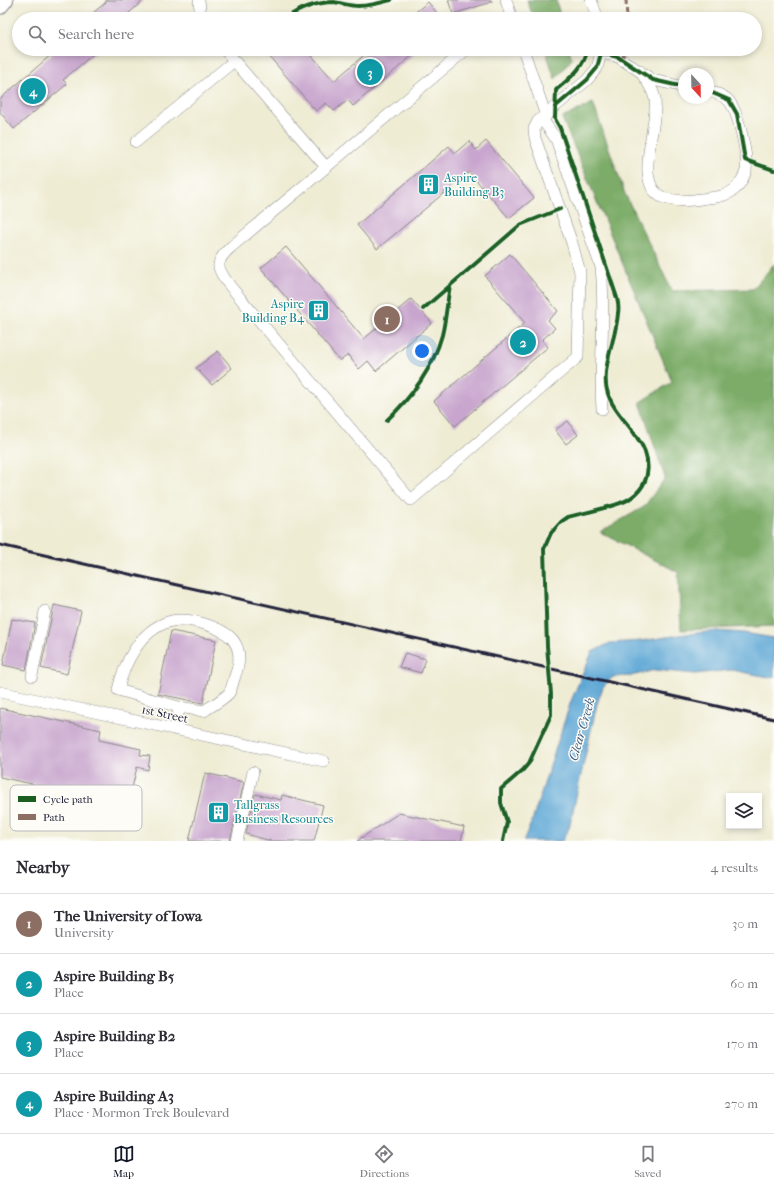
<!DOCTYPE html>
<html lang="en">
<head>
<meta charset="utf-8">
<style>
  :root { --surface:#fff; --page:#f7f7f7; --text:#2b2b33; --muted:#7c7c81; --line:#e1e1e2; --accent:#111827 }
  body { margin:0; font-family:"IM FELL French Canon",serif; background:var(--page); color:var(--text) }
  .controls { position:absolute; right:12px; bottom:12px; display:grid; overflow:hidden; border-radius:0px; box-shadow:0 2px 6px #0003 }
  .controls button { width:36px; height:36px; display:grid; place-items:center; padding:0; border:0; border-bottom:1px solid var(--line); background:var(--surface); color:var(--text); font:20px sans-serif }
  .compass { position:absolute; left:678px; top:68px; width:36px; height:36px; border-radius:50%; background:var(--surface); box-shadow:0 2px 6px #0003; rotate:158deg }
  .you { position:absolute; left:422px; top:351px; width:14px; height:14px; margin:-10px; border:3px solid #fff; border-radius:50%; background:#1a73e8; box-shadow:0 0 0 6px #1a73e833 }
  .badge { display:grid; place-items:center; width:26px; height:26px; border-radius:50%; background:var(--accent); color:#fff; font-size:13px; font-weight:700 }
  .pin { position:absolute; translate:-50% -50%; border:2px solid #fff; box-shadow:0 1px 4px #0006 }
  .list { margin:0; padding:0; list-style:none }
  h2 { display:flex; justify-content:space-between; align-items:center; height:52px; margin:0; padding:0 16px; font-size:17px }
  h2 small { font-size:13px; font-weight:400; color:var(--muted) }
  .list li { display:grid; grid-template-columns:26px 1fr auto; gap:12px; align-items:center; box-sizing:border-box; height:60px; padding:0 16px; border-top:1px solid var(--line) }
  .list b { display:block; font-size:15px; white-space:nowrap }
  .list p { margin:0; font-size:13px; white-space:nowrap; color:var(--muted) }
  .list em { font-size:13px; font-style:normal; color:var(--muted) }
  .icon { flex:none; width:22px; height:22px; fill:none; stroke:currentColor; stroke-width:2; stroke-linecap:round; stroke-linejoin:round }
  .map { position:relative; flex:none; width:774px; height:841px; overflow:hidden }
  .search { position:absolute; background:var(--surface); box-shadow:0 2px 6px #0003; left:12px; right:12px; top:12px; height:44px; display:flex; align-items:center; gap:10px; box-sizing:border-box; padding:0 14px; border-radius:22px; color:var(--muted); font-size:15px }
  .sheet { height:292px; background:var(--surface) }
  nav { display:flex; justify-content:space-around; align-items:center; box-sizing:border-box; height:56px; border-top:1px solid var(--line); background:var(--surface); font-size:11px; color:var(--muted) }
  nav a { display:grid; justify-items:center; gap:2px }
  nav .on { color:var(--accent) }
  .map>svg:first-child { display:block }
</style>
</head>
<body>
<div class="map">
<svg width="774" height="841" viewBox="0 0 774 841">
  <rect width="100%" height="100%" fill="#fdfcf7"/>
  <filter id="ink" filterUnits="userSpaceOnUse"><feTurbulence type="fractalNoise" baseFrequency=".025" numOctaves="2"/><feDisplacementMap in="SourceGraphic" scale="8" xChannelSelector="R" yChannelSelector="G"/><feConvolveMatrix kernelMatrix="1 2 1 2 8 2 1 2 1" color-interpolation-filters="sRGB"/></filter>
  <filter id="wash" filterUnits="userSpaceOnUse"><feTurbulence type="fractalNoise" baseFrequency=".012" numOctaves="4" result="noise"/><feDisplacementMap in="SourceGraphic" scale="16" xChannelSelector="R" yChannelSelector="G"/><feGaussianBlur stdDeviation="0.9" result="paint"/><feColorMatrix in="noise" values="0 0 0 0 0 0 0 0 0 0 0 0 0 0 0 0 0 1.4 0 .05"/><feComposite in="paint" operator="in"/></filter>
  <g filter="url(#wash)">
    <rect width="100%" height="100%" fill="#efecd4"/>
    <!-- forest -->
    <path fill="#7bac67" stroke="#4e6751" d="M527,0H556L561,19H534Z
      M545,49H569L572,59L555,79Z
      M593,103L625,194L672,291L753,289L774,264V626L681,630L678,572L600,532L644,507L665,478L640,402L672,382L562,118Z"/>
    <!-- water -->
    <path fill="#5fa8d6" stroke="#406588" d="M717,631L744,633L774,638V678L731,670L695,674L655,670L631,676L613,677L603,687L597,704L569,828L562,841H523L532,821L571,701L592,652L610,643L641,641L686,634Z"/>
    <g id="blocks">
      <!-- building -->
      <path fill="#c8a5ce" d="M106,0H144L122,19H86L106,2Z
        M448,0H491L492,2L453,14Z
        M428,2L442,19H407Z
        M48,49H99L63,80L67,84L14,129L0,112V99L52,54Z
        M276,49H306L334,81L371,49H420L353,106L348,100L334,111L326,103L316,111L268,55Z
        M469,141L476,150L486,141L534,198L509,218L469,172L377,249L357,225L449,146L455,153Z
        M286,247L364,339L411,299L432,323L376,371L368,361L359,369L348,355L340,361L261,268Z
        M510,254L558,311L548,320L555,328L542,340L548,347L455,426L434,401L525,323L485,276Z
        M218,351L232,368L212,385L196,368Z
        M568,421L578,435L566,444L555,430Z
        M54,605L81,611L67,674L41,668Z
        M12,619L35,623L26,670L3,665Z
        M171,631L216,640L203,703L158,694Z
        M405,653L426,659L421,673L399,667Z
        M0,708L101,730L99,740L141,749L140,755L150,756L148,770L137,767L128,805L0,777Z
        M205,773L244,782L230,841H189Z
        M255,794L281,800L282,795L323,805L314,841H271L246,834Z
        M399,813L464,827L461,841H357Z"/>
    </g>
  </g>
  <g filter="url(#ink)">
    <use href="#blocks" fill-opacity="0" stroke="#888788" stroke-width="1"/>
    <g fill="none" stroke-linecap="round" stroke-linejoin="round">
      <defs>
        <path id="minor" d="M199,0L201,19
          M506,0L512,19
          M591,0L598,19
          M224,49L326,167
          M467,49L231,247C213,263 217,268 230,286L411,500L578,357L580,272L572,243L535,138L534,129L538,121L587,80L597,68L602,49
          M523,49L546,116
          M601,53L618,57L653,80L684,87
          M640,71C646,80 654,90 655,100C658,126 633,183 662,197C675,202 687,201 701,199C714,197 728,197 737,187C741,182 744,177 746,171C748,157 739,113 729,101C724,95 715,93 708,91
          M542,119L556,139L601,267C606,314 599,362 602,409
          M136,142L234,61
          M32,676L45,611
          M0,692L324,761
          M176,730L179,707L204,711C211,706 223,700 229,693C232,689 233,681 235,676C247,644 230,631 201,623C190,620 179,618 168,622C140,631 124,663 118,690L179,707
          M237,841L253,772"/>
        <path id="major" d="M0,7L6,0"/>
      </defs>
      <!-- minor casing -->
      <use href="#minor" stroke="#888788" stroke-width="12"/>
      <!-- major casing -->
      <use href="#major" stroke="#888788" stroke-width="16"/>
      <!-- minor -->
      <use href="#minor" stroke="#fff" stroke-width="11"/>
      <!-- major -->
      <use href="#major" stroke="#fff" stroke-width="14"/>
      <!-- rail -->
      <path stroke="#22223b" stroke-width="3" d="M0,545L774,719"/>
      <!-- quiet -->
      <path stroke="#8d6e63" stroke-width="3" stroke-dasharray="6 3" stroke-linecap="butt" d="M626,0L627,19
        M622,60L625,49"/>
      <defs>
        <path id="cycleway" d="M285,19C298,9 317,2 334,2C342,3 350,6 358,6C370,6 380,3 391,0
          M708,91L729,100L737,114L745,160L774,170
          M555,107L587,80L597,68L601,53L618,57L653,80L684,87
          M423,309L520,225L560,209
          M387,420C411,398 433,368 442,335C446,319 447,302 450,286
          M503,841L507,822L501,803V789L523,770L529,763L551,715V694L547,646L544,549L551,533L561,522L568,517C583,513 619,506 629,499C653,484 652,457 636,436C626,421 611,408 607,390C601,368 617,336 618,313C619,308 618,302 617,298L560,128L555,119L556,90C571,77 583,69 588,49"/>
      </defs>
      <!-- cycleway casing -->
      <use href="#cycleway" stroke="#fdfcf7" stroke-width="6"/>
      <!-- cycleway -->
      <use href="#cycleway" stroke="#1b5e20" stroke-width="4"/>
    </g>
  </g>
  <!-- icons -->
  <defs>
    <symbol id="building-square" viewBox="-11 -11 22 22"><rect x="-9" y="-9" width="18" height="18" rx="4" fill="#0f9aa8" stroke="#fdfcf7"/><path d="M-4-6H4V6H1V3H-1V6H-4ZM-2.5-4.3h1.7v1.8h-1.7ZM.8-4.3h1.7v1.8H.8ZM-2.5-1h1.7V.8h-1.7ZM.8-1h1.7V.8H.8Z" fill="#fff"/></symbol>
  </defs>
  <g fill-rule="evenodd">
    <use href="#building-square" x="416" y="172" width="25" height="25"/>
    <use href="#building-square" x="306" y="298" width="25" height="25"/>
    <use href="#building-square" x="206" y="800" width="25" height="25"/>
  </g>
  <g text-anchor="middle" stroke-width="3" stroke-linejoin="round" paint-order="stroke">
    <!-- culture labels -->
    <g font-size="12" fill="#0d838f" stroke="#fdfcf7" text-anchor="start">
      <text x="444" y="182">Aspire<tspan x="444" dy="14">Building B3</tspan></text>
      <text x="304" y="308" text-anchor="end">Aspire<tspan x="304" dy="14">Building B4</tspan></text>
      <text x="234" y="809">Tallgrass<tspan x="234" dy="14">Business Resources</tspan></text>
    </g>
    <!-- street labels -->
    <g font-size="12" fill="#22223b" stroke="#fdfcf7">
      <text transform="translate(165 714) rotate(12)" y="4">1st Street</text>
    </g>
    <!-- water labels -->
    <g font-size="13" font-style="italic" fill="#3d5e81" stroke="#fdfcf7">
      <text transform="translate(581 729) rotate(-74)" y="5">Clear Creek</text>
    </g>
  </g>
  <!-- legend -->
  <rect x="10" y="785" width="132" height="46" rx="6" fill="#fdfcf7" stroke="#bbbbbf" stroke-width="1"/>
  <rect x="18" y="796" width="18" height="6" fill="#1b5e20"/>
  <rect x="18" y="814" width="18" height="6" fill="#8d6e63"/>
  <g font-size="11" fill="#22223b">
    <text x="43" y="803">Cycle path</text>
    <text x="43" y="821">Path</text>
  </g>
</svg>
<div class="controls">
<button><svg class="icon" aria-label="layers" viewBox="0 0 24 24"><path d="M12 4l9 5-9 5-9-5zM3 14l9 5 9-5"/></svg></button>
</div>
<svg class="compass" viewBox="-18 -18 36 36"><path d="M0-13l5 13h-10z" fill="#e53935"/><path d="M0 13l5-13h-10z" fill="#7c7c81"/></svg>
<div class="you"></div>
<div class="pin badge" style="left:387px;top:319px;background:#8d6e63">1</div>
<div class="pin badge" style="left:523px;top:342px;background:#0f9aa8">2</div>
<div class="pin badge" style="left:370px;top:72px;background:#0f9aa8">3</div>
<div class="pin badge" style="left:33px;top:91px;background:#0f9aa8">4</div>
<div class="search"><svg class="icon" aria-label="search" viewBox="0 0 24 24"><circle cx="10" cy="10" r="6"/><path d="M15 15l6 6"/></svg>Search here</div>
</div>
<section class="sheet">
<h2>Nearby<small>4 results</small></h2>
<ul class="list">
<li><span class="badge" style="background:#8d6e63">1</span><div><b>The University of Iowa</b><p>University</p></div><em>30 m</em></li>
<li><span class="badge" style="background:#0f9aa8">2</span><div><b>Aspire Building B5</b><p>Place</p></div><em>60 m</em></li>
<li><span class="badge" style="background:#0f9aa8">3</span><div><b>Aspire Building B2</b><p>Place</p></div><em>170 m</em></li>
<li><span class="badge" style="background:#0f9aa8">4</span><div><b>Aspire Building A3</b><p>Place · Mormon Trek Boulevard</p></div><em>270 m</em></li>
</ul>
</section>
<nav>
<a class="on"><svg class="icon" aria-label="map" viewBox="0 0 24 24"><path d="M3 6l6-2 6 2 6-2v14l-6 2-6-2-6 2zM9 4v14M15 6v14"/></svg>Map</a>
<a><svg class="icon" aria-label="directions" viewBox="0 0 24 24"><path d="M12 3l9 9-9 9-9-9zM9 14v-3h6M13 9l2 2-2 2"/></svg>Directions</a>
<a><svg class="icon" aria-label="saved" viewBox="0 0 24 24"><path d="M7 4h10v16l-5-4-5 4z"/></svg>Saved</a>
</nav>
</body>
</html>
